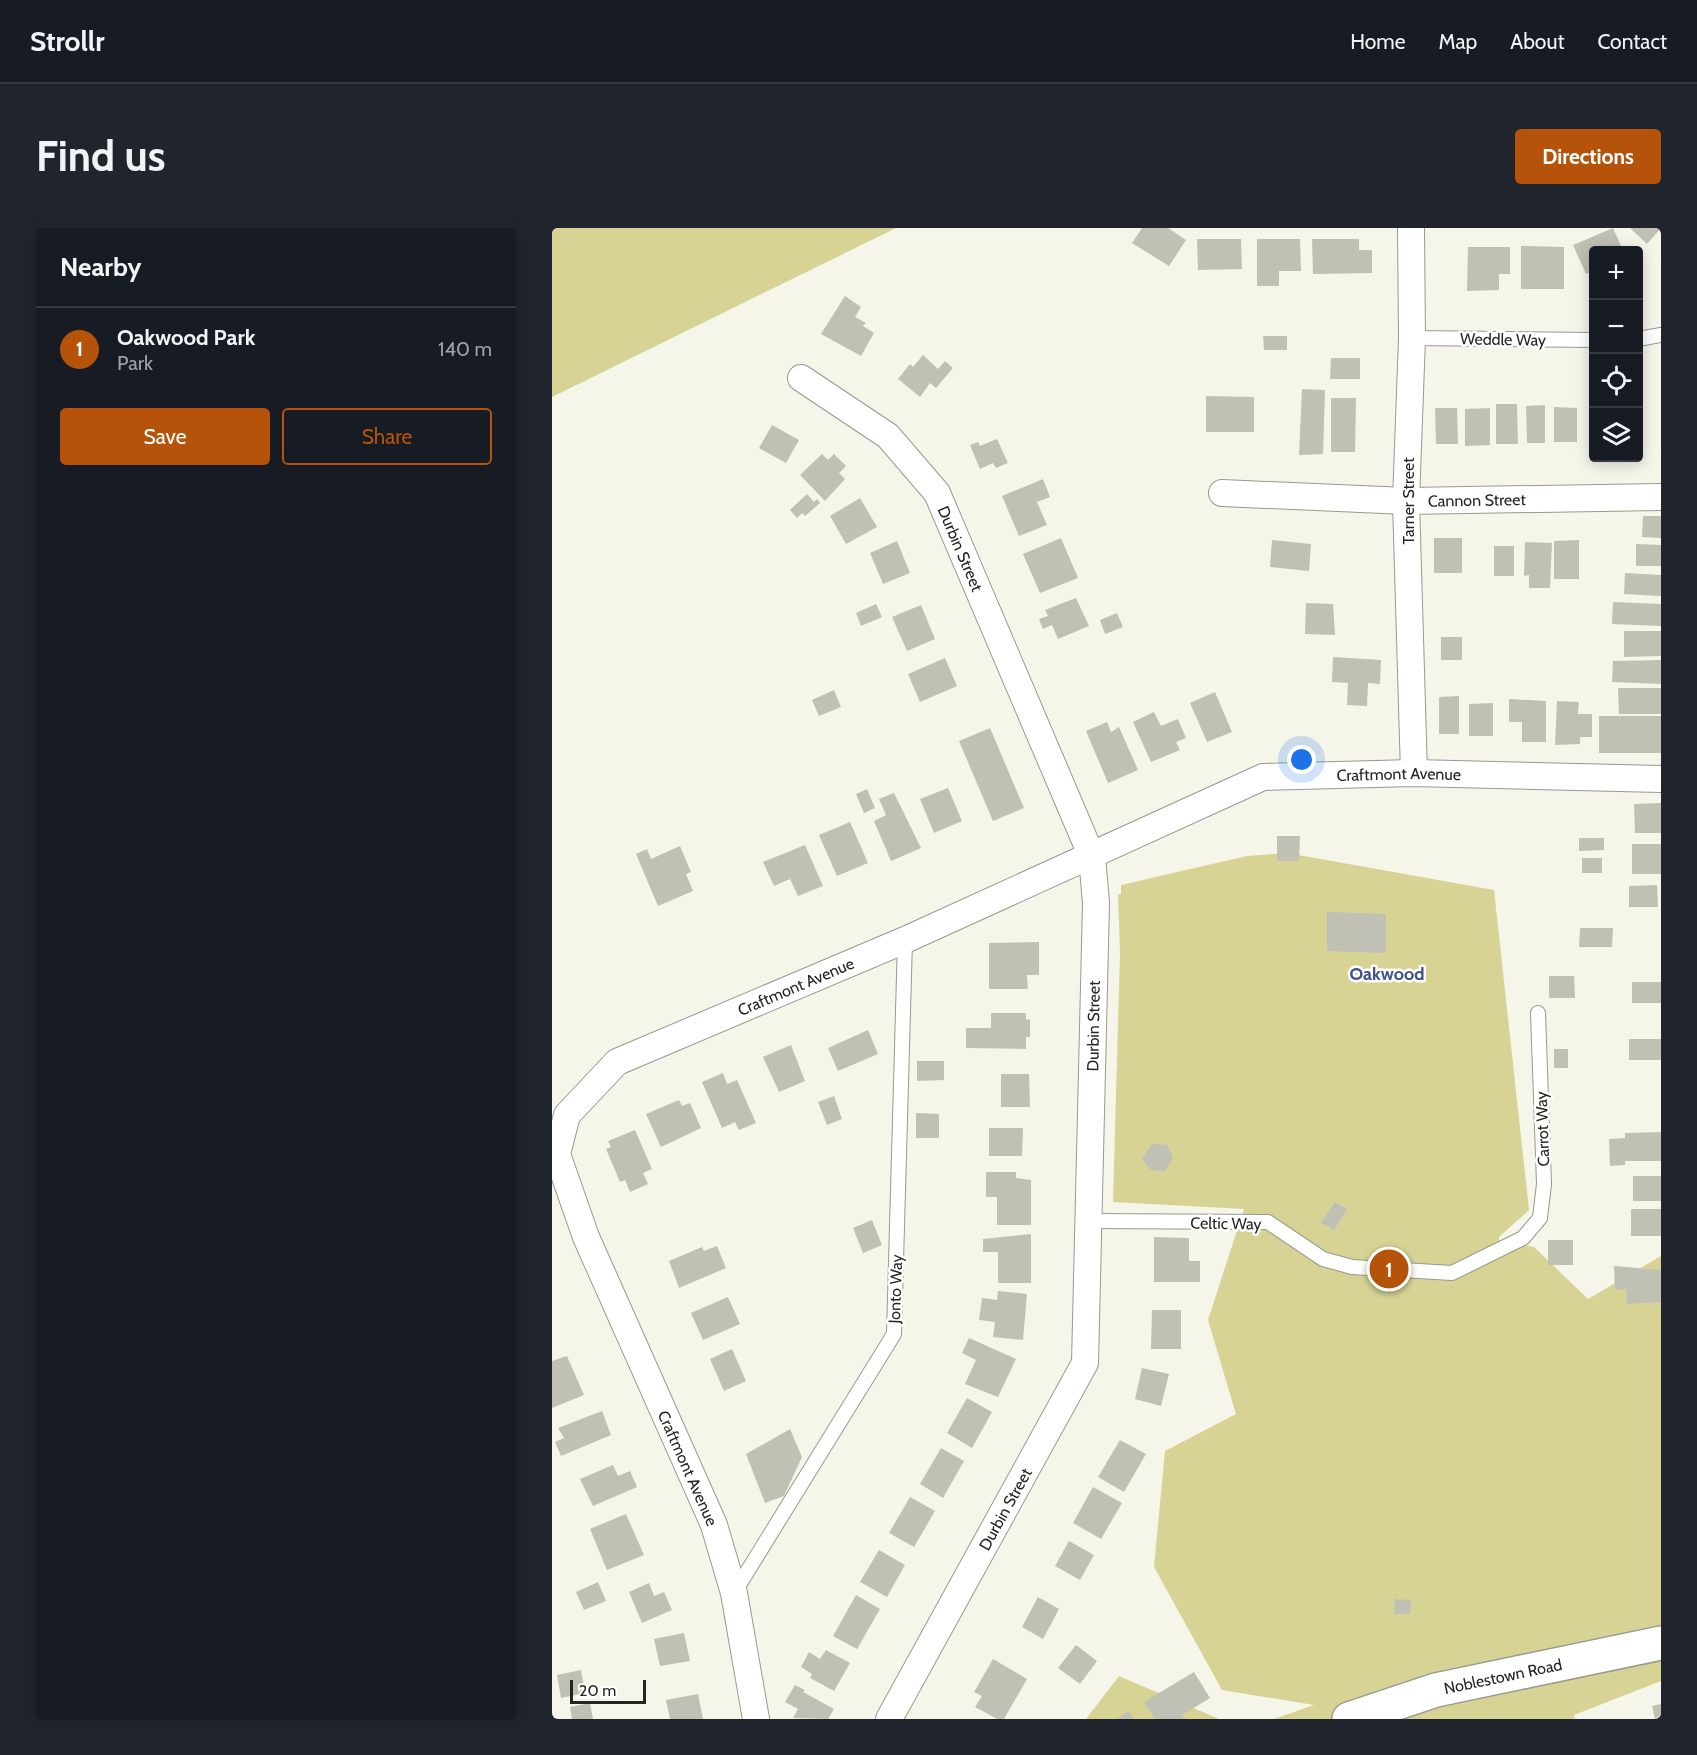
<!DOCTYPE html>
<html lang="en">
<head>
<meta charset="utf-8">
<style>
  :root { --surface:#171b24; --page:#20242c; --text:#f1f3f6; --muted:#9ea1a6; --line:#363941; --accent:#b45309 }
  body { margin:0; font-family:Cabin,sans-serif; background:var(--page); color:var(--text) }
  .controls { position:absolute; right:18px; top:18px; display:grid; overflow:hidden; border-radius:6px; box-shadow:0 3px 15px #0003 }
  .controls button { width:54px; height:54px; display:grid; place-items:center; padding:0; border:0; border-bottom:2px solid var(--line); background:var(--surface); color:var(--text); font:30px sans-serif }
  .scale { position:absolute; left:18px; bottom:15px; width:76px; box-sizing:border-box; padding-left:6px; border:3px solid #242420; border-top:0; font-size:16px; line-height:21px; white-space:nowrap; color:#242420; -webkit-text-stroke:4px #fff; paint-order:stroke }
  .you { position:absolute; left:750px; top:532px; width:21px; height:21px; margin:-15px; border:4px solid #fff; border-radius:50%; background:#1a73e8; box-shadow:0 0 0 9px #1a73e833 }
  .badge { display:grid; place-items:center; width:39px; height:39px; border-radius:50%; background:var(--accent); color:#fff; font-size:20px; font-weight:700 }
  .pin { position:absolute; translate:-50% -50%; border:3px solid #fff; box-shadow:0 2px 6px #0006 }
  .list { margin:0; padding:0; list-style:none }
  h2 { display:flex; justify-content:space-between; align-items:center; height:78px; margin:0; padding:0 24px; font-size:26px }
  h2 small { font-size:20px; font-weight:400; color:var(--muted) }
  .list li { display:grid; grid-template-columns:39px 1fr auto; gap:18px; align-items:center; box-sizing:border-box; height:84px; padding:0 24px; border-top:2px solid var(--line) }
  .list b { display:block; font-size:22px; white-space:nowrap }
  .list p { margin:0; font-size:20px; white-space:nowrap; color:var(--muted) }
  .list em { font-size:20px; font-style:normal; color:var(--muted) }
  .actions { display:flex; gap:12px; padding:18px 24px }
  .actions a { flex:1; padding:14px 0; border:2px solid var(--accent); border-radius:6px; text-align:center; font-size:21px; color:var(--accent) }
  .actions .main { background:var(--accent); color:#fff }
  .icon { flex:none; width:33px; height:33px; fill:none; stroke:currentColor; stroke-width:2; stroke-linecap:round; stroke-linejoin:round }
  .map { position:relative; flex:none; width:1109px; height:1491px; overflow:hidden; border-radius:6px }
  header { display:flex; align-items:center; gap:36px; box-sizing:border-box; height:84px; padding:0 30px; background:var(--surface); border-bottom:2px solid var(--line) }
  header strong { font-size:28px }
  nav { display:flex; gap:33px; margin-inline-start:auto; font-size:21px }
  .intro { display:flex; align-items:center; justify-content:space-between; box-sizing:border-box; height:144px; padding:0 36px }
  h1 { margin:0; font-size:42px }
  .button { padding:15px 27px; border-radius:6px; background:var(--accent); color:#fff; font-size:21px; font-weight:700 }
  main { display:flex; gap:36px; padding:0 36px }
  aside { flex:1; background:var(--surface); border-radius:6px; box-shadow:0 3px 15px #0003 }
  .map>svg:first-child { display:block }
</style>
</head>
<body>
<header>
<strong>Strollr</strong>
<nav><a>Home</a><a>Map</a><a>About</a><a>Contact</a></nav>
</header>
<div class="intro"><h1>Find us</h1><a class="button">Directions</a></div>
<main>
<aside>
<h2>Nearby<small></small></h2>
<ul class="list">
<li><span class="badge">1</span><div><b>Oakwood Park</b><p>Park</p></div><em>140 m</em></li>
</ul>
<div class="actions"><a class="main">Save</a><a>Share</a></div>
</aside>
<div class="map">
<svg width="1109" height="1491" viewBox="0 0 1109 1491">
  <rect width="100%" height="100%" fill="#f5f5ea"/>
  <!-- green -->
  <path fill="#d6d394" d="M0,0H344L0,169Z
    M735,625L942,662L977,982L947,1009V1013L982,1019L1036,1071L1109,1028V1453L1022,1487L1023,1491H722L762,1477L670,1462L602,1339L613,1223L684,1186L656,1092L692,981L561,974L568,725L566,666H569V657L695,628Z
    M567,1448L667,1491H534Z"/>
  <!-- building -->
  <path fill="#c0c0b5" d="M590,0H616L634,12L617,38L580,15Z
    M1061,0L1071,22H1042V43L1034,46L1021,17Z
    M1078,0H1109L1095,16Z
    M645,11H689L690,41L646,42Z
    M705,11H748L749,43H727V58H705Z
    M760,11H807V22H820V45L761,46Z
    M969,18L1012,19V61H969Z
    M916,19H958V46H947V62L915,63Z
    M293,68L309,79L303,89L314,95L311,98L322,105L309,128L269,106Z
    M711,108H735V122H712Z
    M371,127L386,141L393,133L401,140L384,160L378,155L368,169L346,151L358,136L361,139Z
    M779,130H808V151H778Z
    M750,161L773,162L771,226L747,227Z
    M654,168L702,169V204H654Z
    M779,170H804L803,224H779Z
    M944,176H965L966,216H944Z
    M993,177V215H975L974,178Z
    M1002,179L1025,180V214H1002Z
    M883,180H905L906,216H884Z
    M938,180V217L913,218V181Z
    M220,197L247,212L234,235L207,220Z
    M445,211L456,235L444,240L441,235L428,241L418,217L426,214L428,218Z
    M270,226L276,232L282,226L294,238L287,245L293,251L273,273L248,247Z
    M491,251L498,269L485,274L495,297L467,308L450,268Z
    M255,266L262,274L265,271L268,275L253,288L250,285L245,290L238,282Z
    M308,270L325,299L294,316L278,288Z
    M1091,288H1109V310L1090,309Z
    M509,310L526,350L488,365L471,326Z
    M882,310H910V345H882Z
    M720,312L759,316L757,343L718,339Z
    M1027,312V351H1002V313Z
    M345,313L358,345L331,356L318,325Z
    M973,314L1000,315L998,360H977V347L972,348Z
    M1084,316L1109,317V338H1084Z
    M942,318H962V348H942Z
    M1073,345L1109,347V368L1072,366Z
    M524,370L537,398L506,411L500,397L491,401L487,391L496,388L493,382Z
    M1061,374L1109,376V398L1060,396Z
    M754,375L781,376L783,407L753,406Z
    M324,376L330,389L309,398L304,385Z
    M369,377L383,411L355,423L340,389Z
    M565,385L571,399L553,406L548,392Z
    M1072,403H1109V428L1072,429Z
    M889,409H910V432H889Z
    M781,429L829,432L828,456L816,455L815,478L795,477L796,455L780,454Z
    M393,430L405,458L368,474L356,446Z
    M1109,432V456L1060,454L1061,433Z
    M1066,460H1109V486H1067Z
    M282,462L289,479L267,488L260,472Z
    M663,464L680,504L655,514L638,475Z
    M907,468V506H887V469Z
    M957,471L994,473V514H970V494H957Z
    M1005,473L1027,474L1026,486H1040V509H1028V516L1003,517Z
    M941,475V508H917V476Z
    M602,484L609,498L626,491L634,510L624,514L628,522L599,534L581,494Z
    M1047,488H1109V525H1047Z
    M555,494L559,504L567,499L586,542L556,555L534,503Z
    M438,500L472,580L441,593L407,513Z
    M396,560L410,593L382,605L368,571Z
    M315,561L323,580L312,585L304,566Z
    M342,565L369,620L339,633L322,593L334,587L327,571Z
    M1109,575V605H1083L1082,576Z
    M298,594L316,635L285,648L267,607Z
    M725,608H748L747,633H725Z
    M1027,610H1052V622L1027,623Z
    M1080,616H1109V646H1080Z
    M253,617L271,658L246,668L238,651L222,658L211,634Z
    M128,618L139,644L134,646L141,663L106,678L84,626L95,621L99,631Z
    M1030,630H1050V645H1030Z
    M1105,657L1106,679H1077V658Z
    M775,684L834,686V725L775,723Z
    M1028,700H1061L1060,719H1027Z
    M487,714V747H475L476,761H437V715Z
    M997,748H1022L1023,770H997Z
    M1080,754H1109V775H1080Z
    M439,785H474V792L478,791V809H474V821L414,820V800H439Z
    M316,802L326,826L286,843L276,820Z
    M1077,811H1109V832H1077Z
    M239,817L253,853L227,864L211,829Z
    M1002,821H1016V840H1002Z
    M365,833H392V852L365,853Z
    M171,845L175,856L185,852L204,895L187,902L183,894L170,900L150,854Z
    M449,846H477L478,879H449Z
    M282,868L290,891L275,897L266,874Z
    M127,872L130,878L138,875L149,900L109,919L94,886Z
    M364,885L387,886V910H364Z
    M437,900H471L470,928H437Z
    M83,902L100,941L91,945L96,956L78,964L73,952L68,954L54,921L59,919L56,913Z
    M1109,904V933H1073V937L1058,938L1057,911L1073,910V905Z
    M600,916L615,917L621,930L613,943L599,942L590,931Z
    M434,944H464V950L479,952V997H445V969H434Z
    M1081,948H1109V973H1081Z
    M783,974L795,981L782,1002L769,995Z
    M1079,981H1109V1008H1079Z
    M320,992L330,1017L311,1025L301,1000Z
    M479,1006V1055H446V1024H431V1011Z
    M602,1009L637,1010V1033H648V1054H602Z
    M996,1012H1021V1037H996Z
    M165,1018L174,1040L127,1060L117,1033L150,1019L152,1023Z
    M1062,1038L1109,1042V1074L1075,1076L1074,1061L1063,1062Z
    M446,1063L475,1066L471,1112L441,1109L443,1094L427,1092L430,1070L445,1072Z
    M176,1069L188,1096L151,1112L139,1085Z
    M600,1082H629V1121H599Z
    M417,1110L464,1131L446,1169L413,1156L424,1132L410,1125Z
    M180,1121L194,1153L172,1163L158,1131Z
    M15,1128L32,1167L0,1180V1133Z
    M590,1140L617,1146L609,1178L583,1171Z
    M415,1170L440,1184L420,1220L395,1205Z
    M50,1183L59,1207L9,1228L3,1214L12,1210L6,1200Z
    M238,1201L250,1229L232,1268L213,1275L194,1226Z
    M568,1212L594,1226L572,1264L546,1249Z
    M389,1220L412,1233L391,1270L368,1256Z
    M61,1237L66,1248L78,1243L85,1259L41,1278L28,1251Z
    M541,1259L570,1275L549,1311L521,1295Z
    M358,1269L383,1283L362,1319L337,1305Z
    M74,1286L92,1327L55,1342L38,1301Z
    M517,1313L542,1327L528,1352L503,1338Z
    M327,1322L353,1337L335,1369L308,1354Z
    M46,1354L54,1373L32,1382L24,1364Z
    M97,1355L102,1368L112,1364L120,1382L90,1395L77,1364Z
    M304,1367L328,1381L305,1421L281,1408Z
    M486,1369L507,1381L491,1411L470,1399Z
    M843,1371L859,1372L858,1386H842Z
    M132,1405L138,1433L108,1438L102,1411Z
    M524,1417L545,1433L528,1456L506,1440Z
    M274,1422L298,1435L282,1463L258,1450L260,1446L249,1439L257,1424L268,1431Z
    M441,1431L475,1451L452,1491H445L423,1479L430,1468L422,1464Z
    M29,1442L33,1465L9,1470L5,1447Z
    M642,1444L658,1470L630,1487L633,1491H603L592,1474Z
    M243,1457L253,1462L251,1464L282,1481L276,1491L241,1490L246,1481L233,1474Z
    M146,1466L151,1491H118L114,1472Z
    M38,1475L41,1491H20L18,1479Z
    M1109,1476V1491H1103L1100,1478Z
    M577,1483L582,1491H564Z"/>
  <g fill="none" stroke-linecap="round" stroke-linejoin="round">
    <defs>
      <path id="lane" d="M860,110L1042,112
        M1086,111L1109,107
        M537,993L716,994L771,1031L800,1039L900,1045L971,1010L988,990L992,956L986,785
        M182,1365L342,1106L353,712"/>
      <g id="street">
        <path d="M859,0L860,110L854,273L862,545"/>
        <path id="s1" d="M249,150L336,208L385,265L540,629L544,675L533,1135L337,1491"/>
        <path id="s2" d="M670,265L854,273L1109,269"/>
        <path id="s3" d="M204,1491L182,1365L162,1297L34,1009L5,926L15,887L65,834L353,712L711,549L862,545L1109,551"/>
      </g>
      <g id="secondary">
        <path id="s4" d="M797,1491L884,1462L1109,1415"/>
      </g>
    </defs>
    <!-- lane casing -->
    <use href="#lane" stroke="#999990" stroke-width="16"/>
    <!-- street casing -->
    <use href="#street" stroke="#999990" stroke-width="28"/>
    <!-- secondary casing -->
    <use href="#secondary" stroke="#999990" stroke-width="36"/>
    <!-- lane -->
    <use href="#lane" stroke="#fff" stroke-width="14"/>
    <!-- street -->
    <use href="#street" stroke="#fff" stroke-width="26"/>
    <!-- secondary -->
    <use href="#secondary" stroke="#fff" stroke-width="33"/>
  </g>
  <g text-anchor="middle" stroke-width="5" stroke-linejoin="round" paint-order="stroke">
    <!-- street labels -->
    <g font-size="16" fill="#242420" stroke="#fff">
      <text transform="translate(951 111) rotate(1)" y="6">Weddle Way</text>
      <text dy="6" stroke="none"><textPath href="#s2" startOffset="255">Cannon Street</textPath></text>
      <text transform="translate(856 273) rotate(-90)" y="6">Tarner Street</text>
      <text dy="6" stroke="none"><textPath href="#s1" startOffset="240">Durbin Street</textPath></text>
      <text dy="6" stroke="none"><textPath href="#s3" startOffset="1557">Craftmont Avenue</textPath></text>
      <text dy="6" stroke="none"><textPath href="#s3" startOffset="909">Craftmont Avenue</textPath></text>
      <text transform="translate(541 798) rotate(-89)" y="6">Durbin Street</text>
      <text transform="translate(990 901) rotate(-92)" y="6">Carrot Way</text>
      <text transform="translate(674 995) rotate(1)" y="6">Celtic Way</text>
      <text transform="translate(343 1061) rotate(-88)" y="6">Jonto Way</text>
      <text transform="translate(136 1240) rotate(66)" y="6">Craftmont Avenue</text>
      <text transform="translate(453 1281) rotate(-61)" y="6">Durbin Street</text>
      <text dy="6" stroke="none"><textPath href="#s4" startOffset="160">Noblestown Road</textPath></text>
    </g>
    <!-- neighbourhood labels -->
    <g font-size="18" font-weight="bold" fill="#3d518c" stroke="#fff">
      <text x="835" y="752">Oakwood</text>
    </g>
  </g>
</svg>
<div class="controls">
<button>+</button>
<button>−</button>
<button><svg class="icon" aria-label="locate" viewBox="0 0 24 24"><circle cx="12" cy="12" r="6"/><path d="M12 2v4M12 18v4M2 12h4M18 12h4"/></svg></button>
<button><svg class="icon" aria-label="layers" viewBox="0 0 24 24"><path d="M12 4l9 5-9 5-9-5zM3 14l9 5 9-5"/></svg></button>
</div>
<div class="scale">20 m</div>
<div class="you"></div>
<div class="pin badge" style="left:837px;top:1041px">1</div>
</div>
</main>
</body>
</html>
